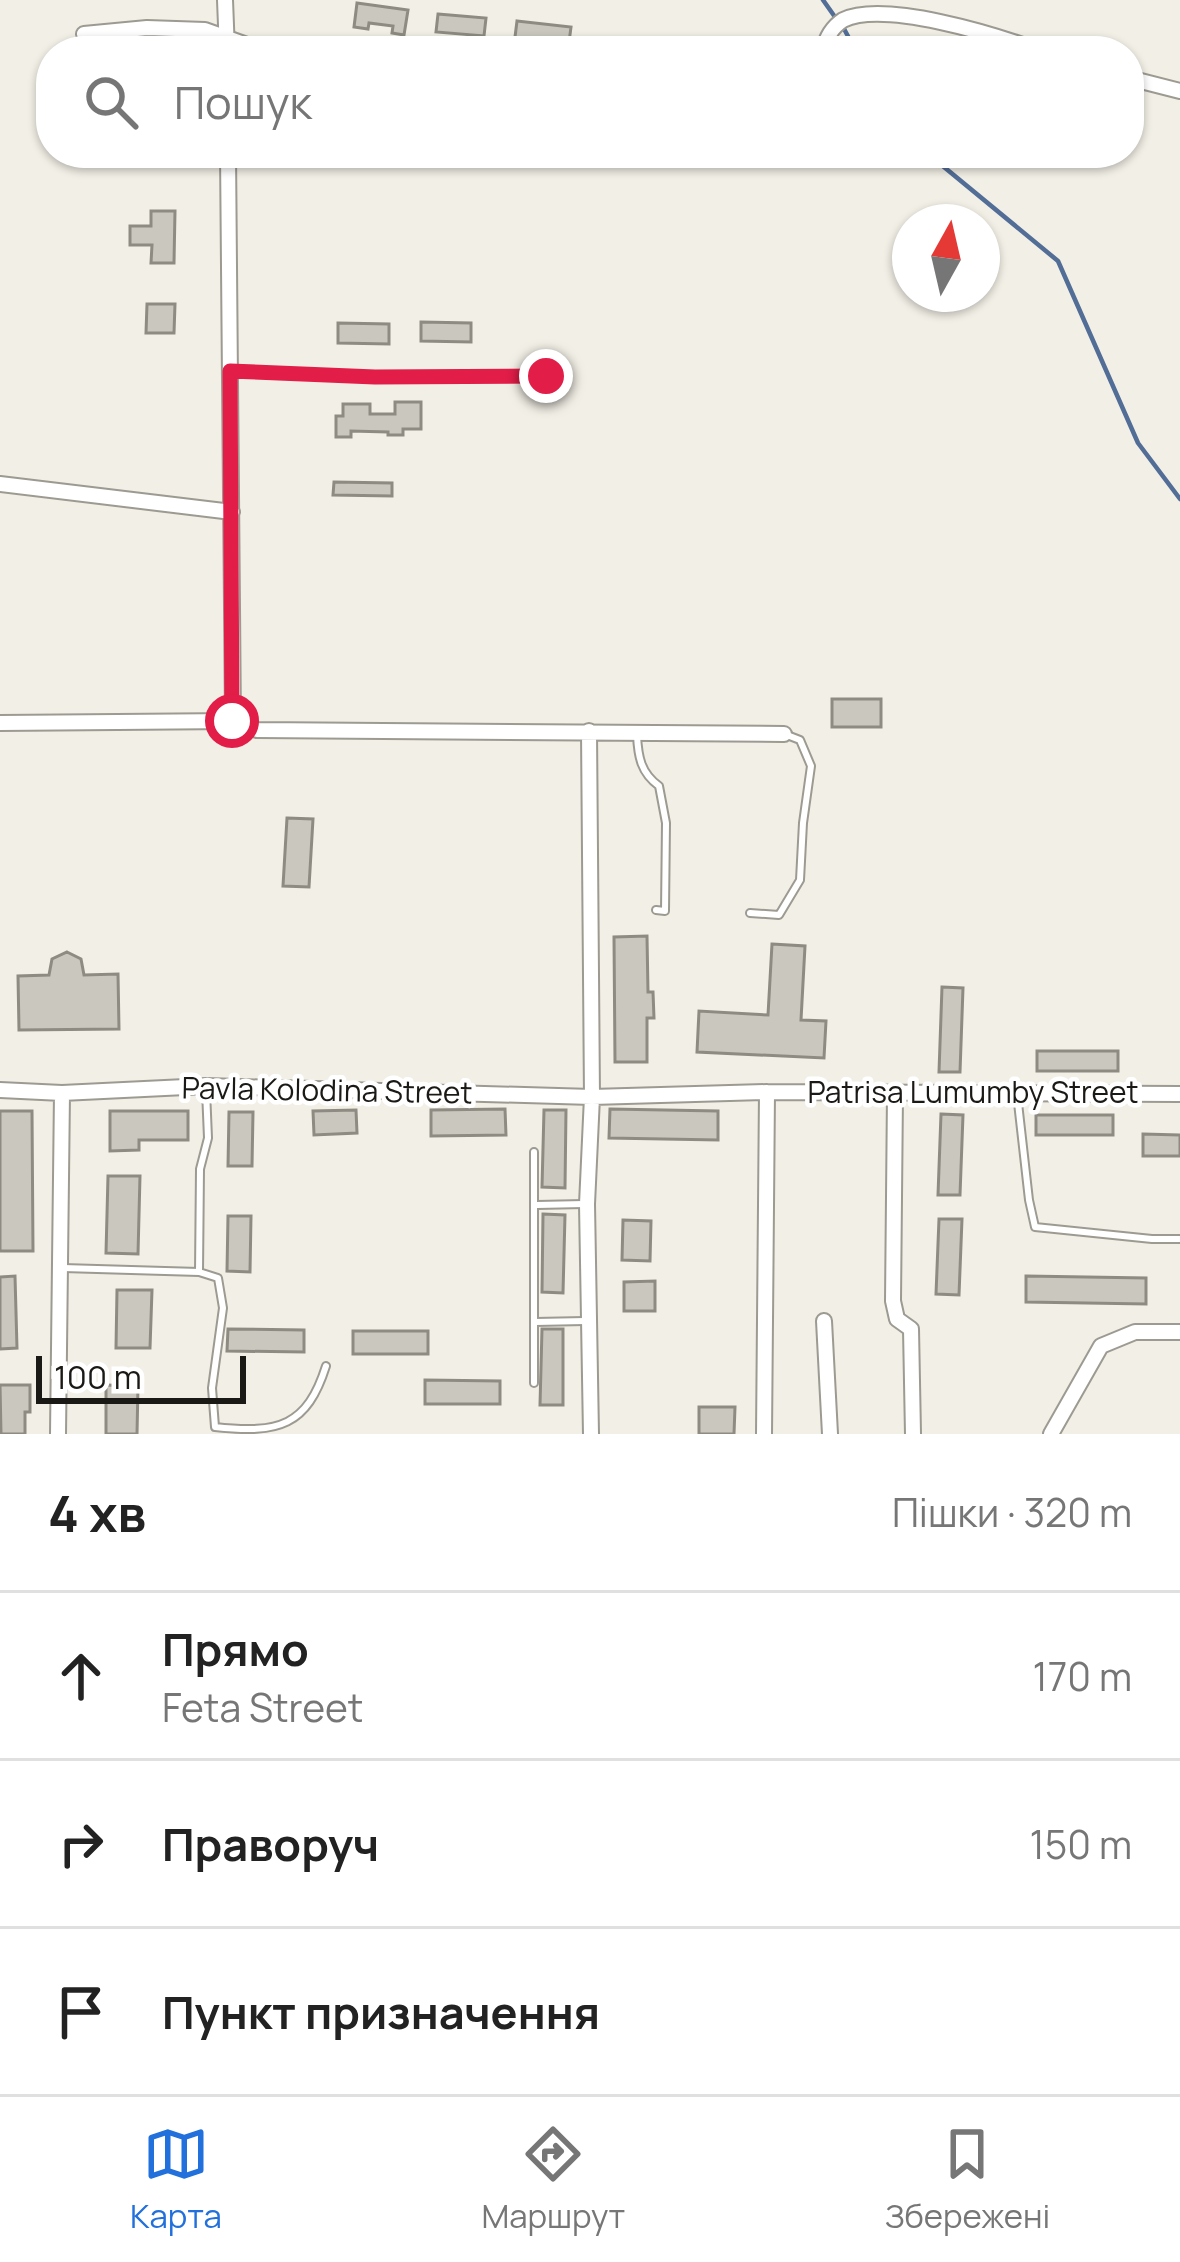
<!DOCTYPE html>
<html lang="uk">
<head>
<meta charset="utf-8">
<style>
  :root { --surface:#fff; --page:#f2f2f2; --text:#222; --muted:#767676; --line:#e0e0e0; --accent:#2270db }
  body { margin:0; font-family:Manrope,sans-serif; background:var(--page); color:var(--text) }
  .compass { position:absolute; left:892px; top:204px; width:108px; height:108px; border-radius:50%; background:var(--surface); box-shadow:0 3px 9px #0004; rotate:8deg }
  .scale { position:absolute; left:36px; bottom:30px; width:210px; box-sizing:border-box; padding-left:12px; border:6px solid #1b1916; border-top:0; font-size:33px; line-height:42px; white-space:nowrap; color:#1b1916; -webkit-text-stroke:9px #fff; paint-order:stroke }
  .stop { position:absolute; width:36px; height:36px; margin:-27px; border:9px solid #e11d48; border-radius:50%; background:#fff }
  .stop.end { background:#e11d48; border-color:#fff; box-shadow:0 3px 12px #0008 }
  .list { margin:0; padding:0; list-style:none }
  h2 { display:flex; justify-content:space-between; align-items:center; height:156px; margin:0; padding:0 48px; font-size:51px }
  h2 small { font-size:39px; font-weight:400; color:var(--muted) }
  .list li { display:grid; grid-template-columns:78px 1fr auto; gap:36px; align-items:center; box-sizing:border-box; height:168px; padding:0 48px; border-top:3px solid var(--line) }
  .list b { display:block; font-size:45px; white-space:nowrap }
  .list p { margin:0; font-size:39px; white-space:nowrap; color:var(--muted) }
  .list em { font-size:39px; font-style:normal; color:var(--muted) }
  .icon { flex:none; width:66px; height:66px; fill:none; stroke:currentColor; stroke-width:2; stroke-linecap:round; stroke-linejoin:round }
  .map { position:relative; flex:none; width:1180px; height:1434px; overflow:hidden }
  .search { position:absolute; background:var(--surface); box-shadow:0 3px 9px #0004; left:36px; right:36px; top:36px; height:132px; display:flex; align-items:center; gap:30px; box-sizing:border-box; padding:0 42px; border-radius:48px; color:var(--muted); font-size:45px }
  .sheet { height:660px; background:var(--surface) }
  nav { display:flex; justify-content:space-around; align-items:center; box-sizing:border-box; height:168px; border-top:3px solid var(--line); background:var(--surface); font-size:33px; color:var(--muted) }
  nav a { display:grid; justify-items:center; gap:6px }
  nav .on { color:var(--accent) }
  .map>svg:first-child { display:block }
</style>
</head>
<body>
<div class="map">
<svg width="1180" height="1434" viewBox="0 0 1180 1434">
  <rect width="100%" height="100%" fill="#f2efe6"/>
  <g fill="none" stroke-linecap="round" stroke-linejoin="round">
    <!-- stream -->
    <path stroke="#526e97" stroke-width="4.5" d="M823,0L835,17
      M843,27L856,51
      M927,153L1058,261L1138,443L1180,499"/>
  </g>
  <!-- building -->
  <path fill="#cac7be" stroke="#8e8b83" stroke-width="3" d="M357,3L408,10L404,35L392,33L393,26L369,23L368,29L354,27Z
    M438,14L486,18L484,36L436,32Z
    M517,21L571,27L568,50L552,49L553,45L529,43V47L514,45Z
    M151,211H175L174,263H151L152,245H130V226H151Z
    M147,304H175L174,333H146Z
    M421,322L471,323V342L421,341Z
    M338,323L389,324V344L338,343Z
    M395,402H421V429H403V435H388V432L351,431V437H336V416H343V404H370V414H395Z
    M334,482L392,483V496L333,495Z
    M832,699H881V727H832Z
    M287,818L313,819L309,887L283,886Z
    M647,936L648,992H653L654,1018H647V1062H615L614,937Z
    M772,944L805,946L801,1020L826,1021L824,1058L697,1052L699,1011L768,1015Z
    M67,952L81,959L84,975L118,974L119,1029L19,1030L18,976L49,975L52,959Z
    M942,987L963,988L960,1072H939Z
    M1037,1051H1118V1071H1037Z
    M505,1109L506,1135L431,1136V1110Z
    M610,1109L718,1111V1140L609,1138Z
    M356,1110L357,1133L314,1135L313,1111Z
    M544,1110H566L565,1188L542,1187Z
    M0,1111H32L33,1251H0Z
    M110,1111H188V1140H139V1150L110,1151Z
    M229,1112H253L252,1166H228Z
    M941,1114L963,1115L960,1195H938Z
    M1036,1115H1113V1135H1036Z
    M1143,1134L1180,1135V1156H1143Z
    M108,1176H140L138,1254L106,1253Z
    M543,1214L565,1215L563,1293L542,1292Z
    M228,1216H251L250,1272L227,1271Z
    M939,1219H962L959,1295L936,1294Z
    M623,1220L651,1221L650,1261L622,1260Z
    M15,1276L17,1348L0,1349V1277Z
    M1026,1276L1146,1278V1304L1026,1302Z
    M655,1281V1311H624V1282Z
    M117,1290H152L150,1348H116Z
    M228,1329L304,1330V1352L227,1351Z
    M542,1329H563V1405H540Z
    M353,1331H428V1354H353Z
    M425,1380L500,1381V1404H425Z
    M0,1385H30V1412H25V1434H1Z
    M106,1385L138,1386L137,1434H106Z
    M699,1407H735L734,1434H699Z"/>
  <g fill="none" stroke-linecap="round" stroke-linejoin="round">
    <defs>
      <path id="lane" d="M234,372L375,377L546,376
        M637,735C638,757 641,773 659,786L666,823L665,911L656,910
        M750,913L779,915L800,880L803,823L811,766L800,740L787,735
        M1017,1094L1029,1200L1035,1227L1152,1239H1180
        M537,1205L584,1204
        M63,1268L199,1272L218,1278L223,1308L212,1388L215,1427C279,1434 307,1426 326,1366
        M199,1272L200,1169L208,1138L206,1090
        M535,1322L585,1321
        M534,1383V1152"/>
      <path id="street" d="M225,0L227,51
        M84,34L147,28L205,30L247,45L292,51
        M823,51C826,38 831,28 843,20C884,0 996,35 1039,51
        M1129,78L1180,91
        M228,153L233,721
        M0,484L232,512
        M0,723L233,721L257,730L784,734
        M589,731L592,1097L587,1204L591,1434
        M0,1090L62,1093L206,1086L592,1097L767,1092L1180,1094
        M895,1094L893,1301L897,1319L911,1329L913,1434
        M824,1321L830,1434
        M58,1434L62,1093
        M764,1434L767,1092
        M1051,1434L1101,1346L1135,1332H1180"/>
    </defs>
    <!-- lane casing -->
    <use href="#lane" stroke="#9d9a92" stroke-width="10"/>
    <!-- street casing -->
    <use href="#street" stroke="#9d9a92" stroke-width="18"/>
    <!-- lane -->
    <use href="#lane" stroke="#fff" stroke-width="6"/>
    <!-- street -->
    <use href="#street" stroke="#fff" stroke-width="14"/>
  </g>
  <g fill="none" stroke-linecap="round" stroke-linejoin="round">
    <!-- route -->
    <path stroke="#e11d48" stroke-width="15" d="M232,721L230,371L375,377L546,376"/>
  </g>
  <g text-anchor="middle" stroke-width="9" stroke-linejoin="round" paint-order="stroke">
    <!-- street labels -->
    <g font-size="30" fill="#1b1916" stroke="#fff">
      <text transform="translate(327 1091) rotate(1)" y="10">Pavla Kolodina Street</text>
      <text x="973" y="1103">Patrisa Lumumby Street</text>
    </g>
  </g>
</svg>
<svg class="compass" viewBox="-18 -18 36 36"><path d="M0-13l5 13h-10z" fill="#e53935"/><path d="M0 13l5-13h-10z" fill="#767676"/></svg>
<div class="scale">100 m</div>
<div class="stop" style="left:232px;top:721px"></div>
<div class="stop end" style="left:546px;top:376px"></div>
<div class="search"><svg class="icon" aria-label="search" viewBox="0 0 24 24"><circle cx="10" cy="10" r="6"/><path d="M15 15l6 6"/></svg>Пошук</div>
</div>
<section class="sheet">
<h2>4 хв<small>Пішки · 320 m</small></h2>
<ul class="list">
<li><svg class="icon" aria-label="ahead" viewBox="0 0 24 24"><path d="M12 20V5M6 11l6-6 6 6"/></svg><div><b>Прямо</b><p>Feta Street</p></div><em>170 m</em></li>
<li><svg class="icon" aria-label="right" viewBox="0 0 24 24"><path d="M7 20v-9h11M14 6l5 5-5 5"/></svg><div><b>Праворуч</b></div><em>150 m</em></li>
<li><svg class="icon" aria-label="arrive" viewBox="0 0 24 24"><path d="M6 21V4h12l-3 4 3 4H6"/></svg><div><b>Пункт призначення</b></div></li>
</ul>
</section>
<nav>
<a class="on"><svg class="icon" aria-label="map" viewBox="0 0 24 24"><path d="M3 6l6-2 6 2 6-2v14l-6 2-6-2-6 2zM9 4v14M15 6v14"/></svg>Карта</a>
<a><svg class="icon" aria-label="directions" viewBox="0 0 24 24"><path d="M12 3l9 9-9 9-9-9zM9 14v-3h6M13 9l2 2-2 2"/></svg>Маршрут</a>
<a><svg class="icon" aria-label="saved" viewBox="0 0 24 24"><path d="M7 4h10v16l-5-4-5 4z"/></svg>Збережені</a>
</nav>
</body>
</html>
